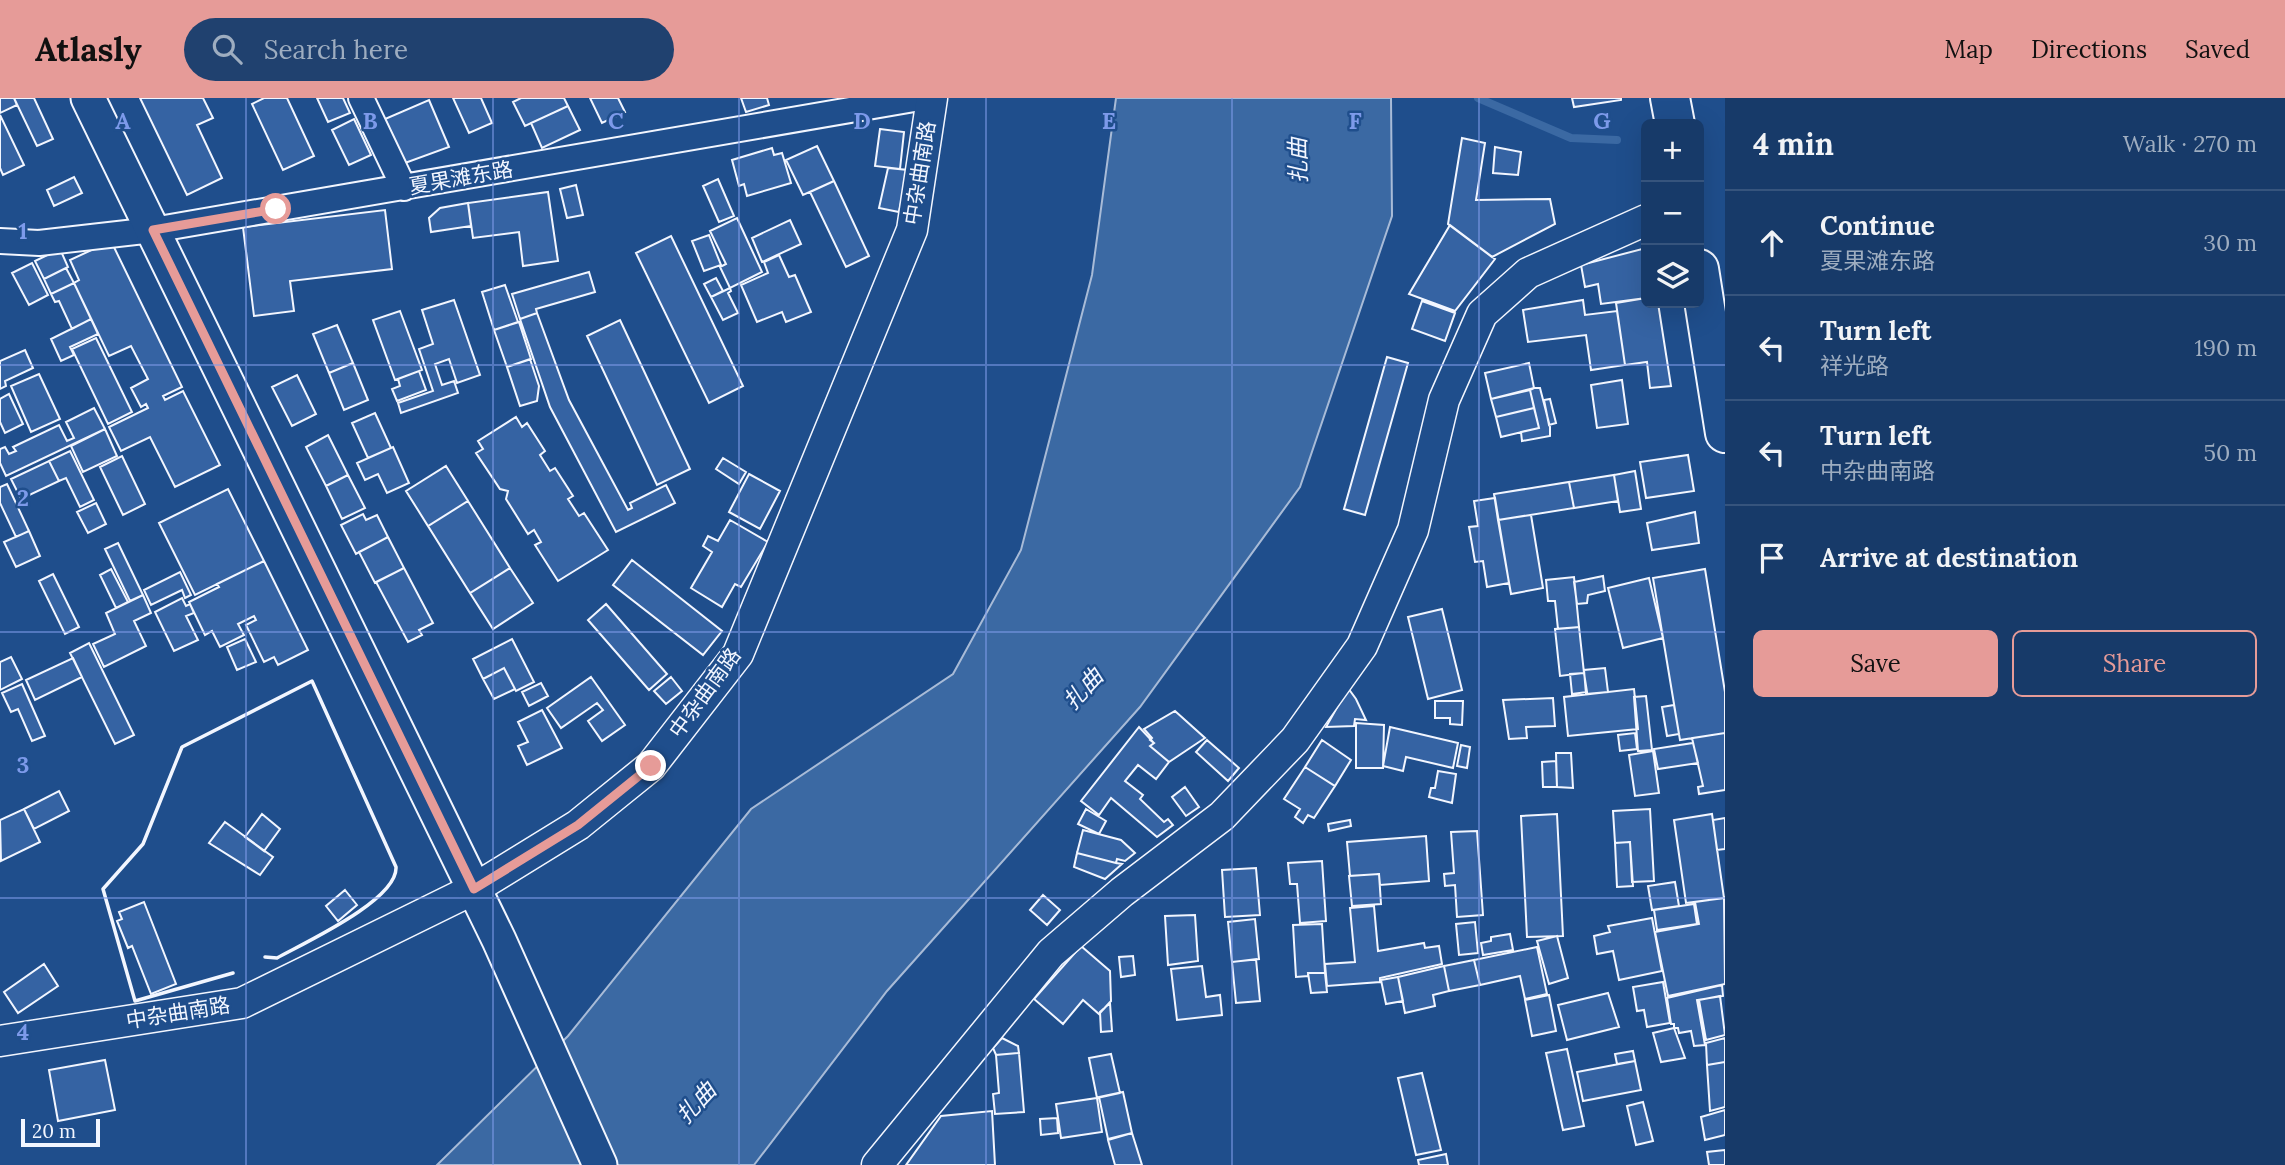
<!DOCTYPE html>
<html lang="en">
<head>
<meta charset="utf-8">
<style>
  :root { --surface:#173a69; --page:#20416f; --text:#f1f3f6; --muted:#9eadc0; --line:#36547d; --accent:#e69b98 }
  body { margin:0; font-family:Lora,"Noto Sans SC",serif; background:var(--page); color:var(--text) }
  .controls { position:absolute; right:21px; top:21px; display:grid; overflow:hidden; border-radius:10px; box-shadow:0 7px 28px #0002 }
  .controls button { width:63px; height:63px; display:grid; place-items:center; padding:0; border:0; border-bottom:2px solid var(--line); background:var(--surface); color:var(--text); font:35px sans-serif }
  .scale { position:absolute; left:21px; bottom:18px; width:79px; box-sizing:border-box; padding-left:7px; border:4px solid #f2f6ff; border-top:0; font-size:19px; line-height:24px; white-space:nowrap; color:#f2f6ff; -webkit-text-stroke:5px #1f4e8c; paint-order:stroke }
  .stop { position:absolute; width:21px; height:21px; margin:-16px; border:5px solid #e69b98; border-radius:50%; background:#fff }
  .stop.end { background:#e69b98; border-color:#fff; box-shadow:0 2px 7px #0008 }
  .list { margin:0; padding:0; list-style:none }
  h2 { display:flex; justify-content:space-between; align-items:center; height:91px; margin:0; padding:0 28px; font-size:30px }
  h2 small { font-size:23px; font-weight:400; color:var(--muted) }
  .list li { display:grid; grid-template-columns:46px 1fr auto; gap:21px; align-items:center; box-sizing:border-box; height:105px; padding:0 28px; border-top:2px solid var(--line) }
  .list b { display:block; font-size:26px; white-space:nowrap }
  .list p { margin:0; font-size:23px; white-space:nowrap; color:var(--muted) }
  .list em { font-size:23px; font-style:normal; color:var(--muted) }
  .actions { display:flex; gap:14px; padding:21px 28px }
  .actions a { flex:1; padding:16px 0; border:2px solid var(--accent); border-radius:10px; text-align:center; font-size:24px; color:var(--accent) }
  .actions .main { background:var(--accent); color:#111 }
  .icon { flex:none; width:38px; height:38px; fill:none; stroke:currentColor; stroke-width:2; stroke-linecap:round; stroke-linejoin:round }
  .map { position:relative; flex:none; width:1725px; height:1067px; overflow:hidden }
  header { display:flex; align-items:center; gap:42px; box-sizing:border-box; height:98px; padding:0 35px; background:var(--accent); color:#111 }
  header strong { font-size:33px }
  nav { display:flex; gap:38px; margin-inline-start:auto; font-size:24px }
  .search { width:490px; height:63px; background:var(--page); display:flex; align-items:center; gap:18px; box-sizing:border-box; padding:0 24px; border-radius:38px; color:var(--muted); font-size:26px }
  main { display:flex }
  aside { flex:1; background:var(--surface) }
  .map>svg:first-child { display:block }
</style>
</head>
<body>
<header>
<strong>Atlasly</strong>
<div class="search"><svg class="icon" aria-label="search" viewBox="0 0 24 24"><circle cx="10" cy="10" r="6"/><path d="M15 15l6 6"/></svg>Search here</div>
<nav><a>Map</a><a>Directions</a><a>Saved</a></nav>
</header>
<main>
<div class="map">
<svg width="1725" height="1067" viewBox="0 0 1725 1067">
  <rect width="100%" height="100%" fill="#1f4e8c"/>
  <!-- water -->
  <path fill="#3b69a3" stroke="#a8bbd7" stroke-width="2" d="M1116,0H1391L1392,118L1300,389L1140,609L887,893L754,1067H437L568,938L751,711L953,576L1021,452L1092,177Z"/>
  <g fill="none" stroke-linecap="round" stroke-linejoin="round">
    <!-- stream -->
    <path stroke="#3b69a3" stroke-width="8" d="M1478,0L1571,40L1617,42"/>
  </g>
  <!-- building -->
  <path fill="#3563a3" stroke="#f2f6ff" stroke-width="2" d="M0,0H14L17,7L0,15Z
    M14,0H34L53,41L37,48Z
    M140,0H203L213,20L197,27L222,80L187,97Z
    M264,0H287L314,58L283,72L252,6Z
    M317,0H343L350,15L328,24Z
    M453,0H481L492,25L469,35Z
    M521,0H564L568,8L525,28L513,4Z
    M590,0H618L625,14L602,25Z
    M741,0H767L769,7L746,14Z
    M1572,0H1621V2L1574,9Z
    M429,2L449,49L405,65L385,21Z
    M568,8L580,32L542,50L531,25Z
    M0,17L24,67L3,77L0,70Z
    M354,21L371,57L349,67L332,32Z
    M880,31L904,34L900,71L875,68Z
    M1462,40L1485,45L1476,102L1550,101L1555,126L1492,159L1448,126Z
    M817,48L834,83L803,97L786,62Z
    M1495,49L1521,54L1518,77L1493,75Z
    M772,50L774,57L782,55L791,85L747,98L744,86L739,88L732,62Z
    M888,70L908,72L899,114L879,110Z
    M74,79L82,95L54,108L47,92Z
    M718,81L734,118L719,124L703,88Z
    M834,83L869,158L846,169L810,94Z
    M576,87L583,117L567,120L560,91Z
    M548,94L558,163L523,168L519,134L473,140L468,105Z
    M468,105L471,128L431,134L429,120L440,110Z
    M385,112L392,171L290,183L294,213L254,218L243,129Z
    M737,120L762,174L730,190L720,169L726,166L710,133Z
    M790,122L801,146L762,164L752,140Z
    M1450,127L1495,161L1455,213L1409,196Z
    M709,137L721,167L704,173L692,143Z
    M671,138L743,288L709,305L636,155Z
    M111,143L182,289L163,298L165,302L183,293L220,367L175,389L150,339L121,353L109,329L148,310L146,306L141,309L131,290L148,281L131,248L109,258L74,185L79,182L70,162Z
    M1646,150V200L1601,206L1598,186L1585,189L1581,167Z
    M60,151L68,169L44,181L35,163Z
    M779,157L789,179L795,177L811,214L786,224L782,214L757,224L741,187L768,175L764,164Z
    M32,165L48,197L29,207L12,175Z
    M66,170L74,185L51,196L44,181Z
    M589,174L595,194L536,211L537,215L520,221L512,196Z
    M716,180L723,193L711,199L704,186Z
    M74,185L91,221L72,231L59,203L55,204L51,196Z
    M505,187L518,224L494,232L482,194Z
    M730,190L731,193L728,195L738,215L723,222L711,199Z
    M1646,200V205H1658L1671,288L1650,290L1647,264L1625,267L1616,205Z
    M454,202L480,277L457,285L449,261L435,266L442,287L454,283L458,295L401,315L398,305L433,293L419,251L433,246L422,212Z
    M1583,202L1585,217L1617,213L1625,267L1591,272L1586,237L1528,244L1523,212Z
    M1422,203L1455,215L1445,243L1412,231Z
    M400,213L422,272L395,282L373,222Z
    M537,215L569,302L628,412L632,410L630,405L666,387L675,405L616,434L550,309L520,221Z
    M91,221L98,236L70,249L74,257L61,263L51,241Z
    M620,222L690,371L657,387L587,238Z
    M519,224L531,261L507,269L494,232Z
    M337,227L353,265L329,275L313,236Z
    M96,240L132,314L108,326L72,251Z
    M25,252L33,270L5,283L6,288L0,291V263Z
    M1387,259L1408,265L1365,417L1344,411Z
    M530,261L539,288L537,303L520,308L507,269Z
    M353,265L368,302L344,312L329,275Z
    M1529,265L1534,290L1491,301L1485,275Z
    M419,273L426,292L397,303L392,291L400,288L398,281Z
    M39,276L60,321L31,334L11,288Z
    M297,277L316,316L292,328L272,289Z
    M1622,282L1628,326L1597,330L1591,287Z
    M1534,290H1540L1550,329V338L1522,343L1521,334L1539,330L1530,292Z
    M1530,292L1534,310L1496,319L1491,301Z
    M9,296L23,326L5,335L0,324V301Z
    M1550,301L1556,325L1549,327L1544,302Z
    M94,310L105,331L6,378L0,365V351L5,349L9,356L16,353L13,349L59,327L67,343L74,340L66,324Z
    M1534,310L1539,330L1501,339L1496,319Z
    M375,315L391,350L368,360L352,325Z
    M516,319L522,329L527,325L545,353L540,357L550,373L555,370L573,398L568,401L579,418L584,415L608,452L558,483L535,447L541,444L534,432L528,436L506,401L508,393L500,391L476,355L483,351L478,343Z
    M105,331L117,358L83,374L71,348Z
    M328,337L348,377L326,388L306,349Z
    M393,349L409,385L387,395L378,376L365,382L357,365Z
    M70,353L94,402L80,409L66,380L59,383L49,363Z
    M1688,357L1694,393L1646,400L1640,364Z
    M122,358L145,406L123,417L100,369Z
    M723,360L746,374L739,386L716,371Z
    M49,363L59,383L21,401L11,381Z
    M446,368L468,403L428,428L406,393Z
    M1635,373L1641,411L1620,414L1614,377Z
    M749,376L780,393L760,431L729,414Z
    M348,377L365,410L342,421L326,388Z
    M1614,377L1618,403L1574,410L1569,384Z
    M1569,384L1574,410L1498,422L1494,396Z
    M7,386L29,433L16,439L0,405V389Z
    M228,391L264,463L195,497L159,425Z
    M1495,400L1509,485L1487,489L1483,463L1475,464L1469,429L1478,428L1474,403Z
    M468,403L510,470L470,495L428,428Z
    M96,405L106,426L88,435L77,414Z
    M1695,414L1699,445L1652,452L1647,425Z
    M363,416L366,422L377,417L388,439L356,456L341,427Z
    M1531,417L1543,490L1511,496L1498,422Z
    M730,422L768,444L741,489L735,486L722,509L691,490L712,454L703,448L708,438L718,443Z
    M29,433L40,458L16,469L4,444Z
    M388,439L404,470L375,485L359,454Z
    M118,445L143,497L130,503L105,451Z
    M632,462L722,533L703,557L613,487Z
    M264,463L308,552L278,567L274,559L264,564L246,527L256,522L254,518L238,526L244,537L220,549L212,533L205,537L189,504L219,489L217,486Z
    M404,470L433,525L419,532L422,537L408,544L376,484Z
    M510,470L533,505L493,531L470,495Z
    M111,471L128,504L116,510L100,477Z
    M1705,471L1725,594V635L1680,642L1653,480Z
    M180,474L191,497L185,500L182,492L151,507L144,492Z
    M53,476L79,529L65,536L39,483Z
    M1603,478L1605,493L1588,497L1587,505L1577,506L1574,484Z
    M1574,479L1579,529L1558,531L1555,503H1548L1546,482Z
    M1649,480L1663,540L1623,550L1608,490Z
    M143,497L151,515L134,523L146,548L104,569L93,546L115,536L106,515Z
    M182,500L186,508L190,506L194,515L186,518L198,542L174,553L155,514Z
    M606,506L667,576L649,592L588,522Z
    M1442,511L1462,592L1428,601L1408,519Z
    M1579,529L1584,575L1560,578L1555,531Z
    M245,541L256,564L237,572L227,549Z
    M512,541L534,584L516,593L504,570L483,581L473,561Z
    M89,545L134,637L115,646L70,555Z
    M11,559L22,581L0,592V564Z
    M73,560L82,579L35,602L26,582Z
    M504,570L515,591L494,601L483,581Z
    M1605,570L1608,594L1586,596L1584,572Z
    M1584,575L1587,594L1572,596L1570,576Z
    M591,579L625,627L602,643L588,623L603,612L597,605L561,630L547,610Z
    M671,579L682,593L666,606L654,593Z
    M541,585L548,598L529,608L522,594Z
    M22,586L45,638L32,643L18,611L11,614L2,595Z
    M1348,590L1356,601L1366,622L1355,621L1354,628L1326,629Z
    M1634,591L1638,631L1568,638L1564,599Z
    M1646,598L1652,652L1638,653L1634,599Z
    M1553,600L1555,628L1526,629L1527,640L1509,641L1503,602Z
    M1435,603H1463L1462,627L1450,626V620H1435Z
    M1674,607L1679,636L1667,638L1662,609Z
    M542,612L562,650L527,667L518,648L528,644L518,624Z
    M1175,613L1205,640L1169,664L1150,648L1154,645L1150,642L1152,640L1144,631Z
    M1356,625L1384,627L1383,670H1356Z
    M1139,629L1154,645L1150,648L1169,664L1156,681L1138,667L1125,683L1143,697L1140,701L1164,724L1168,721L1173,727L1157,739L1111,700L1099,717L1081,703Z
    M1390,629L1458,645L1453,670L1406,659L1403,673L1383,668Z
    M1635,635L1637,651L1620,653L1618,637Z
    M1725,635V692L1699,696L1698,689L1703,688L1692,640Z
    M1207,642L1239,670L1228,683L1196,654Z
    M1322,642L1351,662L1335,688L1305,669Z
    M1693,645L1698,665L1658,671L1654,651Z
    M1461,647L1470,649L1467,670L1457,668Z
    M1653,653L1659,695L1635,698L1629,657Z
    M1556,655H1571L1573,690L1557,689Z
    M1556,663L1557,689H1543L1542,664Z
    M1305,669L1335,688L1314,720L1308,717L1303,725L1295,719L1300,711L1284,701Z
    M1438,673L1456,676L1452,705L1429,699L1431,690H1435Z
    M1185,689L1199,709L1186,718L1172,699Z
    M59,693L69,713L34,731L24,711Z
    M24,711L40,744L1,763L0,722Z
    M1086,711L1106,723L1099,736L1078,726Z
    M1650,711L1654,783L1632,784L1630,744L1615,745L1613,713Z
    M262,716L280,731L264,753L245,739Z
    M1557,716L1563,838L1527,839L1521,718Z
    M1712,716L1724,800L1686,805L1674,722Z
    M1725,720V751L1717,752L1713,722Z
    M1350,722L1351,728L1329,733L1328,726Z
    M225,724L273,759L260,777L209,745Z
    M1083,732L1121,742L1135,755L1125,763L1117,761L1116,765L1077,755Z
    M1477,733L1483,817L1457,819L1455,787L1445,788L1444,776L1454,775L1451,734Z
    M1426,738L1429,783L1380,787L1379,776L1350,778L1347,744Z
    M1630,744L1633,788L1617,789L1615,745Z
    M1077,755L1116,765L1122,766L1105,781L1074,769Z
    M1322,763L1326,823L1300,825L1297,786H1290L1288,765Z
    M1256,770L1260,817L1225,819L1222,772Z
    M1379,776L1381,806L1352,808L1349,778Z
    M1675,784L1679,808L1652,812L1648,788Z
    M345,792L357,807L338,823L326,808Z
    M1043,797L1060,812L1047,827L1030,812Z
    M1724,800L1725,886L1668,898L1655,834L1699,826L1695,804Z
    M144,804L176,886L151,896L132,848L128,850L117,823L122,821L119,814Z
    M1694,806L1697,826L1657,832L1654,812Z
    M1374,808L1378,853L1424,845L1425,850L1439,848L1442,866L1380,880V884L1327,888L1325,866L1355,864L1350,810Z
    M1195,817L1198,863L1168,867L1165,818Z
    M1652,820L1662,873L1619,882L1613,853L1597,856L1594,838L1610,834L1608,828Z
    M1255,821L1259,861L1232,864L1228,824Z
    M1475,824L1478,855L1459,857L1456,826Z
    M1322,826L1325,875H1308V878L1296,879L1293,827Z
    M1510,836L1513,852L1483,857L1481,845L1491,843V839Z
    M1557,838L1568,880L1549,886L1537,843Z
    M1081,848L1110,873L1111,903L1099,916L1083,902L1063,926L1034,901Z
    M1537,849L1547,896L1525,901L1520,878L1480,887L1474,862Z
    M1133,858L1135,877L1121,879L1119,859Z
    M1256,861L1260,903L1236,905L1232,864Z
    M1474,862L1480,887L1449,893L1444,868Z
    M44,866L58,888L18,915L4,894Z
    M1202,868L1206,899L1220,897L1222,917L1177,922L1171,871Z
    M1444,868L1449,893L1433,897L1435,908L1405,915L1398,879Z
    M1308,875H1325L1327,894L1311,895Z
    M1398,879L1403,903L1386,906L1381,882Z
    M1663,884L1670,925L1647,929L1644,912L1637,913L1633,889Z
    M1722,887L1723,898L1697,902L1705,947L1694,948L1691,933L1679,935L1678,930H1674V926H1671L1667,900Z
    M1608,895L1619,929L1567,942L1558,907Z
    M1549,897L1556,933L1532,938L1525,902Z
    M1720,898L1725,937L1706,942L1699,902Z
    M1110,905L1112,933L1101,934L1100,914Z
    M1674,930L1685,960L1661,964L1653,935Z
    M1002,940L1018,948L1019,955L996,957L993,950Z
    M1725,940V964L1707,967L1706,945Z
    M1567,951L1584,1028L1563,1032L1546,955Z
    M1633,953L1635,963L1617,966L1615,956Z
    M1019,955L1024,1014L995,1016L993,996L999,995L996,957Z
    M1111,956L1120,995L1097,1000L1089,960Z
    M105,962L115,1012L58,1023L49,972Z
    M1635,963L1641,992L1583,1003L1577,974Z
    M1725,964V1009L1710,1013L1707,967Z
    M1422,975L1441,1052L1416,1057L1398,980Z
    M1123,994L1132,1035L1108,1041L1099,999Z
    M1097,1000L1102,1034L1061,1040L1056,1006Z
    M1643,1004L1653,1043L1636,1047L1627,1008Z
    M1725,1012V1037L1705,1042L1701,1019Z
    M992,1013L995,1067H906L941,1018Z
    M1057,1020L1058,1035L1041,1037L1040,1021Z
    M1132,1035L1142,1067H1115L1108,1042Z
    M1725,1052V1067H1709L1707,1054Z
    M1446,1056L1448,1067H1419L1418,1062Z"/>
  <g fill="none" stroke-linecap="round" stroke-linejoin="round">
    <defs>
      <path id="minor" d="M361,0L404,90
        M0,143L39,145L153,132L920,0"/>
      <path id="tertiary" d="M0,943L242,905L474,791L578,727L651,668L738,556L912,132L932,0
        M877,1067L1051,855L1122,794L1222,718L1295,642L1362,548L1413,432L1444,302L1482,216L1528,175L1646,122"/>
      <path id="secondary" d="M88,0L499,842L600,1067"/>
      <path id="trunk" d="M1670,0L1675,26
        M1699,171L1725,335"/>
    </defs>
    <!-- minor casing -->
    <use href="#minor" stroke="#f2f6ff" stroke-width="28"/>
    <!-- tertiary casing -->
    <use href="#tertiary" stroke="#f2f6ff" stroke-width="33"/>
    <!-- secondary casing -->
    <use href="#secondary" stroke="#f2f6ff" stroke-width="37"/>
    <!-- trunk casing -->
    <use href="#trunk" stroke="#f2f6ff" stroke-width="42"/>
    <!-- minor -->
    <use href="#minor" stroke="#1f4e8c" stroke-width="24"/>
    <!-- tertiary -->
    <use href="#tertiary" stroke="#1f4e8c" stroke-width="30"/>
    <!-- secondary -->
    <use href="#secondary" stroke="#1f4e8c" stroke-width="33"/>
    <!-- trunk -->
    <use href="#trunk" stroke="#1f4e8c" stroke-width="38"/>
    <!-- wall -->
    <path stroke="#f2f6ff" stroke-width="3.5" d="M233,875L135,903L103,791L143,746L182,649L312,583L396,769C398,802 304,845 277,860L265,859"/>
  </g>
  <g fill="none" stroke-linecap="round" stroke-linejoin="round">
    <!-- route -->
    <path stroke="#e69b98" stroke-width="9" d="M276,111L153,132L474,791L578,727L651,668"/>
  </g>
  <!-- grid -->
  <path fill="none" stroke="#7d9aea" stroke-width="2" stroke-opacity="0.55" d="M246,0V1067M493,0V1067M739,0V1067M986,0V1067M1232,0V1067M1479,0V1067M0,267H1725M0,534H1725M0,800H1725"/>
  <g text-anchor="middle" stroke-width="5" stroke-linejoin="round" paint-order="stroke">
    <!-- street labels -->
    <g font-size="21" fill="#f2f6ff" stroke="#1f4e8c">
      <text transform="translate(920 75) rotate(-81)" y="7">中杂曲南路</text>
      <text transform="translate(461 80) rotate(-10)" y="7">夏果滩东路</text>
      <text transform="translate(705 595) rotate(-54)" y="7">中杂曲南路</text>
      <text transform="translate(178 915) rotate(-9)" y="7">中杂曲南路</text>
    </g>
    <!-- water labels -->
    <g font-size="23" font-style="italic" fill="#f2f6ff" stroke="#1f4e8c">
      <text transform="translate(1298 63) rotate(-91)" y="8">扎曲</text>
      <text transform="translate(1083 591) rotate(-47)" y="8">扎曲</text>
      <text transform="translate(696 1005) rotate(-47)" y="8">扎曲</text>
    </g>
  </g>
  <g font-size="23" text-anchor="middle" font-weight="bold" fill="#7d9aea" stroke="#1f4e8c" stroke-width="5" stroke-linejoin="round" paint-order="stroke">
    <text x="123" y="31">A</text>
    <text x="370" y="31">B</text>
    <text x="616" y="31">C</text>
    <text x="862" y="31">D</text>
    <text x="1109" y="31">E</text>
    <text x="1355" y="31">F</text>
    <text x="1602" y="31">G</text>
    <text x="23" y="141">1</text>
    <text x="23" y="408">2</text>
    <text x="23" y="675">3</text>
    <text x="23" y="942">4</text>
  </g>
</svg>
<div class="controls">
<button>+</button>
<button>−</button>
<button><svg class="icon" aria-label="layers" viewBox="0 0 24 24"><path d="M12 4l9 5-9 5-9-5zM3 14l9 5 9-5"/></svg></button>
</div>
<div class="scale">20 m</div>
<div class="stop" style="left:276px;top:111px"></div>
<div class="stop end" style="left:651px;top:668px"></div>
</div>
<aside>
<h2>4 min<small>Walk · 270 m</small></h2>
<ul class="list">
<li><svg class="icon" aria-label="ahead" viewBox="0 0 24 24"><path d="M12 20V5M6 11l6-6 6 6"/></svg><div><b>Continue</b><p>夏果滩东路</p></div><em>30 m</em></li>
<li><svg class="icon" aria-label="left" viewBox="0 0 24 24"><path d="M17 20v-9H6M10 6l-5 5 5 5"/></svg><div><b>Turn left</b><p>祥光路</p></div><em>190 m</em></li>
<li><svg class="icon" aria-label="left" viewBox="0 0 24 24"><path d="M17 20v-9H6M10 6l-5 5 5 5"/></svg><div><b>Turn left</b><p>中杂曲南路</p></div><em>50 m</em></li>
<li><svg class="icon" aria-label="arrive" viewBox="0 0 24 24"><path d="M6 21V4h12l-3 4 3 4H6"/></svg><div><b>Arrive at destination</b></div></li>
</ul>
<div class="actions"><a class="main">Save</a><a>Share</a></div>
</aside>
</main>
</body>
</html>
